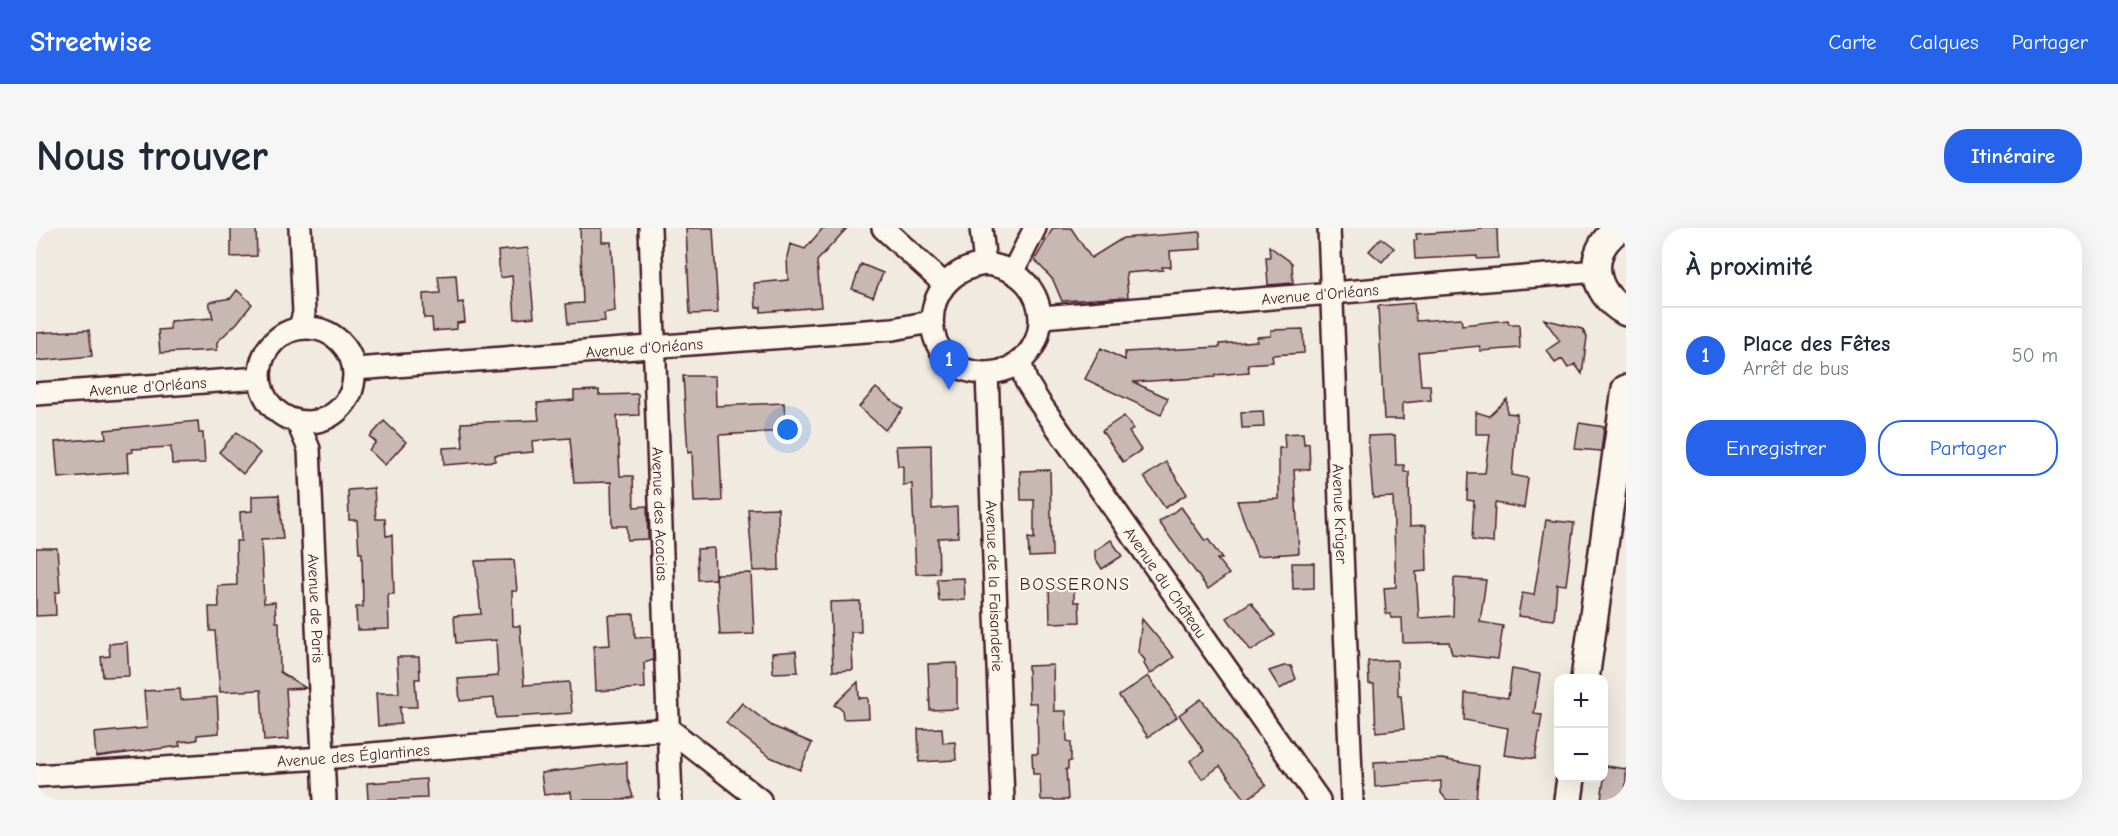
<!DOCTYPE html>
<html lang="fr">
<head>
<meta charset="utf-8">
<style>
  :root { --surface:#fff; --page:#f6f6f7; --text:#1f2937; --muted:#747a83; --line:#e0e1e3; --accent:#2563eb }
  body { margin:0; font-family:"Comic Neue",sans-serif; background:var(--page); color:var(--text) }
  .controls { position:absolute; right:18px; bottom:18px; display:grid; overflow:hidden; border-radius:12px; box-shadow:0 6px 24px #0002 }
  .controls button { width:54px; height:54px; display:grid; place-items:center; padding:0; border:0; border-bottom:2px solid var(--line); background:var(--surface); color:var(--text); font:30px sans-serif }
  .you { position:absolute; left:752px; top:202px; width:21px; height:21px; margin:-15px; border:4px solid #fff; border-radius:50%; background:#1a73e8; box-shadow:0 0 0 9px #1a73e833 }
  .badge { display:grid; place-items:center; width:39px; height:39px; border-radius:50%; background:var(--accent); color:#fff; font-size:20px; font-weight:700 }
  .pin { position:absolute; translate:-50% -50px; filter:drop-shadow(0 2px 3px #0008) }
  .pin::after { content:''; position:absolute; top:32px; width:21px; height:18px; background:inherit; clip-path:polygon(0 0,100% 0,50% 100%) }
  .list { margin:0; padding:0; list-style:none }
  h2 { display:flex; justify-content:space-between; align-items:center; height:78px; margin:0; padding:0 24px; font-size:26px }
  h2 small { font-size:20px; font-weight:400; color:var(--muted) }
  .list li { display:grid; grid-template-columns:39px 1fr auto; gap:18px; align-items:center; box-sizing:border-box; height:96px; padding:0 24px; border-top:2px solid var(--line) }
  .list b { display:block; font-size:22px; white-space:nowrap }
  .list p { margin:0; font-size:20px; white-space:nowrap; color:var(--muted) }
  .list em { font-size:20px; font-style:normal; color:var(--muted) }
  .actions { display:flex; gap:12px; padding:18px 24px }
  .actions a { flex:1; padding:14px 0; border:2px solid var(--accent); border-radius:24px; text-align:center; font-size:21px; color:var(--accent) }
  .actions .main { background:var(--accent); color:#fff }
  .map { position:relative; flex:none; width:1590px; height:572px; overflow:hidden; border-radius:24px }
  header { display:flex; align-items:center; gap:36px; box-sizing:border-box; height:84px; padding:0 30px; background:var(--accent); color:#fff }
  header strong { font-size:28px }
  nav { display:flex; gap:33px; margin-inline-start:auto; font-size:21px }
  .intro { display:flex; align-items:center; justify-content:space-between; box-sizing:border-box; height:144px; padding:0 36px }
  h1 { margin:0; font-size:42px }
  .button { padding:15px 27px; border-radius:24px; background:var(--accent); color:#fff; font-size:21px; font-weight:700 }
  main { display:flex; gap:36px; padding:0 36px }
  aside { flex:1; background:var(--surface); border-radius:24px; box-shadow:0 6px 24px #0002 }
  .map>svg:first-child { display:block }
</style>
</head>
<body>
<header>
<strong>Streetwise</strong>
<nav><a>Carte</a><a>Calques</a><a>Partager</a></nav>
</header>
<div class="intro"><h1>Nous trouver</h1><a class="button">Itinéraire</a></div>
<main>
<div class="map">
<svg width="1590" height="572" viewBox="0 0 1590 572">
  <rect width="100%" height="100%" fill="#f0eae0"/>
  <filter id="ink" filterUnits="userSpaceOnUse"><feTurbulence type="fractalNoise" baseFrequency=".0167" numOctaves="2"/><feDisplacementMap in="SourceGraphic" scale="12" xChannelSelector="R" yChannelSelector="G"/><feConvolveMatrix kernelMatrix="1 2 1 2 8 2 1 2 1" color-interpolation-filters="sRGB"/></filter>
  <g filter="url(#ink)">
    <!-- building -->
    <path fill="#c8b8b3" stroke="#4a1f2b" stroke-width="1.5" d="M195,0H220L221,28L195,29Z
      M544,0H566V14H575L579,83L568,85L569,93L532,96L530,76L547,75Z
      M650,0H677L682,85L654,86Z
      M787,0H811L781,33L785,79L725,84V79L720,80L718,55L752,52L751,29L754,16L769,21Z
      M1017,0H1035L1055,30L1087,10L1164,4L1165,21L1134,23L1135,39H1126L1127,42L1090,45L1092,69L1026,73L1017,52L999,32Z
      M1442,0H1461L1462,30L1441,31V28L1379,31L1378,13L1381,12L1380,6L1442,2Z
      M1345,10L1358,20L1346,34L1333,23Z
      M1233,18L1256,35L1257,55L1232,57L1230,29H1234Z
      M492,20L498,89L479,91L476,48L464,50L462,23Z
      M825,36L847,45L837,69L816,61Z
      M420,47L422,75L427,74L429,94L421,95V101L397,103L396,90H388L387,66L404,65L402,48Z
      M201,62L216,76L201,95L181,114V122L124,125L122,102L134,101V93L177,90L173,74L195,70Z
      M1378,75L1380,93L1425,90L1426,97L1472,92L1473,96H1483L1484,120L1444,123V118L1382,124L1385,157H1394L1395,172L1367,175V191H1348L1342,78Z
      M1508,91L1546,101L1551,109L1546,146L1539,136L1532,140L1526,131L1519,135L1511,122L1524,113Z
      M1267,101L1268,125L1236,127L1237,134L1212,136L1213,144L1179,147V149L1097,154L1132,170L1125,187L1049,151L1065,120L1089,132V124L1184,119V116L1221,113V109L1235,108V102Z
      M53,102L56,128L0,133V105Z
      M647,148H679L680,178L748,175L750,203L683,207L686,273L658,274L656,224L652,225Z
      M840,160L867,181L849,202L823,179Z
      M563,162V167L602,166L603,187L581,188L584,248H597L598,279L611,278L612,311L591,312V298H576L575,254L538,255L534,210L496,213L497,224L459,227V233L408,237L407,220L427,219L425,195L503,192L501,175L538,172V163Z
      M1471,171V185L1481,186L1476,247L1492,250L1488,280L1459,275L1457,315L1436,312L1438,273L1431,272L1432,245H1449L1454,206H1440V184L1453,188Z
      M1227,183L1228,199L1206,200L1205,184Z
      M1088,188L1097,201L1093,204L1105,222L1087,234L1066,203Z
      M162,193L163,205H167L169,235L136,236L135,219L96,221L97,224L91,225L92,244L22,250L19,214L70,210L69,202Z
      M348,193L370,214L349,237L333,222L340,214L334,209Z
      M1543,195L1568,199L1565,223L1539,221Z
      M201,204L224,225L207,246L183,224Z
      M1267,205L1268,216L1273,215L1274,241L1258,242L1263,325L1221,328L1201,273L1243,271V220H1249L1248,206Z
      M1359,207L1360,237H1368V244H1373L1374,298L1390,297L1391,343L1380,344L1383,390L1417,388L1418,350L1450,352L1444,394L1467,398L1462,431L1416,426L1413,414L1367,415L1366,390H1355L1354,386H1350L1348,360L1360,359L1357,269L1337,270L1332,208Z
      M895,217L896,281L921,279L922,309L902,310L903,345L880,346L876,256L867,257V238H862L860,218Z
      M1130,234L1151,266L1129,280L1108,249Z
      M1014,242L1016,328L993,329L992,310L998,311V272H985L984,243Z
      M338,260L340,291H349L350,308L356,307L358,366H352L353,401L321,402L320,379H327L326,325H323L321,292H313L312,262Z
      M243,267L247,311L225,312L228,375L239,374L240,394H243L244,444L270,460L250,461L253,511L228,513L225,462L184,464L179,403H174L173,379H183L182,358L201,357L200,313H205L204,284L216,283V268Z
      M1145,279L1169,313L1172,311L1186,331H1181L1193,346L1172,361L1123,294Z
      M742,280L743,342L717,343L712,281Z
      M1510,292L1538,295L1530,357L1521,356L1518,392L1482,388L1486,365L1498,367Z
      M1075,312L1086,328L1066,341L1059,330V323Z
      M0,320H21L24,364L19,365L20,387L0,388Z
      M678,320L679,351L662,352L661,321Z
      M478,332L481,363H476L477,398H484L488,457L533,454L536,485L460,490L458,470L424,473L422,451L462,448L460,412L420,415L418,388L445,386L439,333Z
      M1256,335H1278V360L1257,361Z
      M715,345L718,406L684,407L680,346Z
      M928,350L929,372L903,373L901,351Z
      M1038,353V374H1043L1044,394L1014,395L1013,354Z
      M824,373L825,404H815L817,442L797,443L794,374Z
      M1215,374L1239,407L1215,423L1191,390Z
      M598,386L599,410L616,409L617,432L608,435L609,460L560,463L558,418L574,417L572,387Z
      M1106,391L1138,429L1114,446L1108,436L1109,432L1102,424Z
      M91,414L93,448L67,449L65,429L74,428L73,416Z
      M760,423L762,444L737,445L736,425Z
      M361,429H383L384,451H379L381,479H364L365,496L342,498L340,465H363Z
      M1361,432L1362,468H1365L1368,501L1340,504L1338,456H1333L1332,433Z
      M921,435V481L894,482L892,436Z
      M1017,437L1018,483H1030L1031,513L1035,514V533L1032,534V541H1030L1032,572H1005L1004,546H997L996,526H1002L1001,475H993L992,438Z
      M1248,438H1255L1260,451L1244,461L1233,443Z
      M1476,441L1504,446L1498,486L1506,487L1499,531L1468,527L1472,500L1428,492L1429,465L1472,470Z
      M1112,448L1141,489L1112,509L1083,468Z
      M822,454L823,470H832L833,490L807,491L806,481L798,477Z
      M144,461L145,472L181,469L183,505L161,507V512L143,514L144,518L60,529L58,505L111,500L108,463Z
      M1165,471L1230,557L1210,572L1184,538L1166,551L1154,533L1168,523L1143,487Z
      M706,475L736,498L776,515L764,542L732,528L690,495Z
      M906,500L907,515L919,514L920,532L883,534L882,501Z
      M1406,531L1443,538L1440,572H1411L1405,565V553L1339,559L1338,534Z
      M591,534V549L597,569L586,572H536L535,564L508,567L505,545Z
      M1570,538L1590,541V572L1565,571Z
      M390,551L391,570L332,572L331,555Z"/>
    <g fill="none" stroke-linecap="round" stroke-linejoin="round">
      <defs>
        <g id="minor">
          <path d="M264,0L268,85L264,99"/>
          <path id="s1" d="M614,0L635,572"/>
          <path d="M847,0L908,56"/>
          <path d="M945,0L949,36"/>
          <path id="s2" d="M1293,0L1316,572"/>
          <path d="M949,36C1025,44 1019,142 951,145C882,147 875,46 949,36Z"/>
          <path d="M977,44L999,0"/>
          <path id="s3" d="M1006,89L1561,43"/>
          <circle cx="271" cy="147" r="47"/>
          <path id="s4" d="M984,133L990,153L1003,174L1283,572"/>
          <path id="s5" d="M319,141L857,101L895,94"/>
          <path id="s6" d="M951,145L967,572"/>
          <path id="s7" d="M0,166L224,150"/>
          <path id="s8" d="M261,193L273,221L289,572"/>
          <path id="s9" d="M0,548L287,530L633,501L724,572"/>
        </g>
        <path id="tertiary" d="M1584,0C1549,23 1555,65 1590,84
          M1549,451L1590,161
          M1532,572L1535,550"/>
      </defs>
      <!-- minor casing -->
      <use href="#minor" stroke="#4a1f2b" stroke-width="26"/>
      <!-- tertiary casing -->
      <use href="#tertiary" stroke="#4a1f2b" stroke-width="32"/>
      <!-- minor -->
      <use href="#minor" stroke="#fbf7ec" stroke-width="21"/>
      <!-- tertiary -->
      <use href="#tertiary" stroke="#fbf7ec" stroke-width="27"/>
    </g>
  </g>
  <g text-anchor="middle" stroke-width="4.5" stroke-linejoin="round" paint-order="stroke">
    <!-- street labels -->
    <g font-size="16" fill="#4a1f2b" stroke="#fbf7ec">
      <text dy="6" stroke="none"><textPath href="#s3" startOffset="279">Avenue d'Orléans</textPath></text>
      <text dy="6" stroke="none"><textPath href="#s5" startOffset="290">Avenue d'Orléans</textPath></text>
      <text dy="6" stroke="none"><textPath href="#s7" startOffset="112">Avenue d'Orléans</textPath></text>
      <text dy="6" stroke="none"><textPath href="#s1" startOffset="286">Avenue des Acacias</textPath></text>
      <text dy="6" stroke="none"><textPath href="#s2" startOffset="286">Avenue Krüger</textPath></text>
      <text dy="6" stroke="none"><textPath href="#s4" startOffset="266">Avenue du Château</textPath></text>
      <text dy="6" stroke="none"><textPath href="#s6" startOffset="213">Avenue de la Faisanderie</textPath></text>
      <text dy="6" stroke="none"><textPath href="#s8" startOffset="190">Avenue de Paris</textPath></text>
      <text dy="6" stroke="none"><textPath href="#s9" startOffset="318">Avenue des Églantines</textPath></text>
    </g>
    <!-- neighbourhood labels -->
    <g font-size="18" letter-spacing="1.5" fill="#4a1f2b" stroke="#fbf7ec">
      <text x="1039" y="362">BOSSERONS</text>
    </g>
  </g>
</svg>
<div class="controls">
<button>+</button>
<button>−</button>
</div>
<div class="you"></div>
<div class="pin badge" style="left:913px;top:162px">1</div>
</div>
<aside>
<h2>À proximité<small></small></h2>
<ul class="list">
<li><span class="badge">1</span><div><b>Place des Fêtes</b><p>Arrêt de bus</p></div><em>50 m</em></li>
</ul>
<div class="actions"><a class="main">Enregistrer</a><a>Partager</a></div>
</aside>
</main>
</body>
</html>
